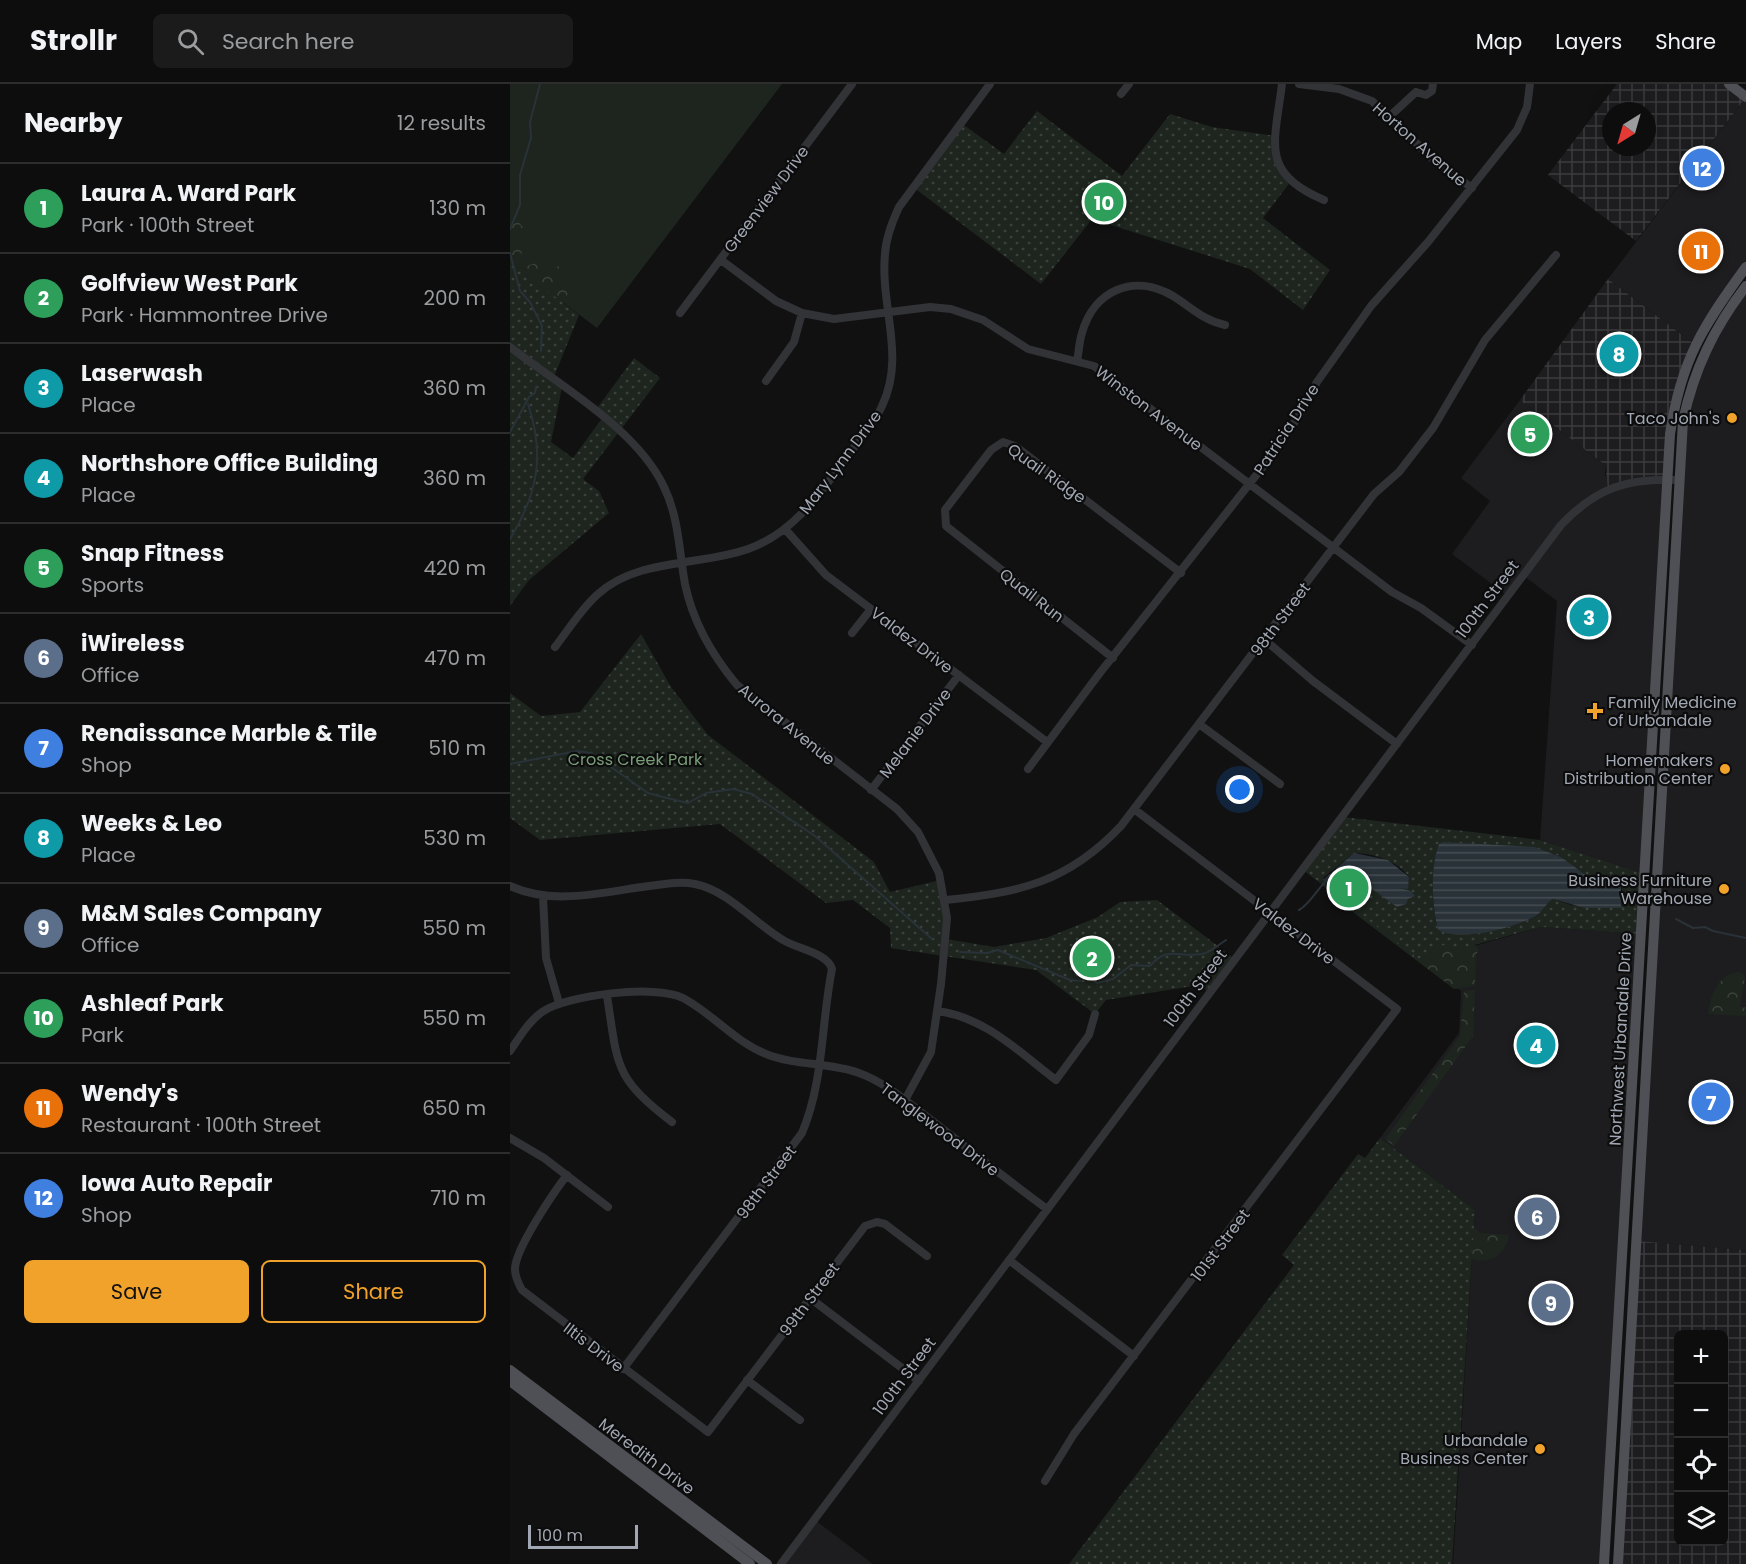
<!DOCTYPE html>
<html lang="en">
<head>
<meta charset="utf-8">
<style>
  :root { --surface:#0d0d0e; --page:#1b1b1c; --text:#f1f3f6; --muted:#9a9c9e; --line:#2d2d2e; --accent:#f0a22b }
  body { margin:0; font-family:Poppins,sans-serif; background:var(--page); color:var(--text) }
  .controls { position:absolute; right:18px; bottom:18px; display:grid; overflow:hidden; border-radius:9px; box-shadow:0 6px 24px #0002 }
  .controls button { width:54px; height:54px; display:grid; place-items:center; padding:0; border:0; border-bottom:2px solid var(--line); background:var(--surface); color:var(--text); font:30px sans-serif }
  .compass { position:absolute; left:1092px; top:18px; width:54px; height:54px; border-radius:50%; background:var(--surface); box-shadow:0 6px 24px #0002; rotate:217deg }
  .scale { position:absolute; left:18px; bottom:15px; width:110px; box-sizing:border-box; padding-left:6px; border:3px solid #a2a8b3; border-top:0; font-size:16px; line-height:21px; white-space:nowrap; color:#a2a8b3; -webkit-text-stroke:4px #0c0c0d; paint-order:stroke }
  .you { position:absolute; left:730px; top:706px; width:21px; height:21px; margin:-15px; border:4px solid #fff; border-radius:50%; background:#1a73e8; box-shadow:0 0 0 9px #1a73e833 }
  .badge { display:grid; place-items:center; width:39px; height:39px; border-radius:50%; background:var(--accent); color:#fff; font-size:20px; font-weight:700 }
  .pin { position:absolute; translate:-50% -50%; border:3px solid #fff; box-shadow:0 2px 6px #0006 }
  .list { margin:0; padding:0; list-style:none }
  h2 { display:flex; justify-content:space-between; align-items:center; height:78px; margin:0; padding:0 24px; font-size:26px }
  h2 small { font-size:20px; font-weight:400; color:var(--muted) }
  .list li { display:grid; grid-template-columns:39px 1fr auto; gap:18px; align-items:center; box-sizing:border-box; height:90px; padding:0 24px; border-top:2px solid var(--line) }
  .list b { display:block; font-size:22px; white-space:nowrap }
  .list p { margin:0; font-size:20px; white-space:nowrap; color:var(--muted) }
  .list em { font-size:20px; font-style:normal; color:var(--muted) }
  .actions { display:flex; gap:12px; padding:18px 24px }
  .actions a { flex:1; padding:14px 0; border:2px solid var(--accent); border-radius:9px; text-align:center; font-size:21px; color:var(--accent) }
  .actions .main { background:var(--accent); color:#111 }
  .icon { flex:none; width:33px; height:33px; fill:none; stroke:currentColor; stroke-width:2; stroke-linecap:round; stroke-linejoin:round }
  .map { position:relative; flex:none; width:1236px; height:1480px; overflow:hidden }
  header { display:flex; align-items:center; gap:36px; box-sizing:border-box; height:84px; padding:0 30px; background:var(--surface); border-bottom:2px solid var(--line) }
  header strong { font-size:28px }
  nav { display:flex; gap:33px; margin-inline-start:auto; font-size:21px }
  .search { width:420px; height:54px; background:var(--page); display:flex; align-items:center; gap:15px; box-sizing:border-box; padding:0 21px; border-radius:9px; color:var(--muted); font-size:22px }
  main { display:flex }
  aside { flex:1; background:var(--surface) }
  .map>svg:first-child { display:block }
</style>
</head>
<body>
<header>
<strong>Strollr</strong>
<div class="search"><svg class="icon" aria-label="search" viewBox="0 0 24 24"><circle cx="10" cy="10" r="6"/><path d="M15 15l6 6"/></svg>Search here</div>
<nav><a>Map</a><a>Layers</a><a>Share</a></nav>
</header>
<main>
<aside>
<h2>Nearby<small>12 results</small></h2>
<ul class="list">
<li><span class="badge" style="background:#2e9e5b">1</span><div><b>Laura A. Ward Park</b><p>Park · 100th Street</p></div><em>130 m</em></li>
<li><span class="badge" style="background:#2e9e5b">2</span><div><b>Golfview West Park</b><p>Park · Hammontree Drive</p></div><em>200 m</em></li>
<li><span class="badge" style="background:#0f9aa8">3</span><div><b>Laserwash</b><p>Place</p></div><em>360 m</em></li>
<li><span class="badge" style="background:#0f9aa8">4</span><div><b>Northshore Office Building</b><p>Place</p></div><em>360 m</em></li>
<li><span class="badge" style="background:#2e9e5b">5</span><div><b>Snap Fitness</b><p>Sports</p></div><em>420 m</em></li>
<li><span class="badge" style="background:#5c6f8a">6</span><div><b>iWireless</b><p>Office</p></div><em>470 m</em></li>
<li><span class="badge" style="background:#3f7fe0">7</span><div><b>Renaissance Marble &amp; Tile</b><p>Shop</p></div><em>510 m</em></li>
<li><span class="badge" style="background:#0f9aa8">8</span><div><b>Weeks &amp; Leo</b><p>Place</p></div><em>530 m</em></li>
<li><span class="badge" style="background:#5c6f8a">9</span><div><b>M&amp;M Sales Company</b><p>Office</p></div><em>550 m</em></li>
<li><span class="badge" style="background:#2e9e5b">10</span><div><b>Ashleaf Park</b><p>Park</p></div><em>550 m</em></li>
<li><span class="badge" style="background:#e8710a">11</span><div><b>Wendy's</b><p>Restaurant · 100th Street</p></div><em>650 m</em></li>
<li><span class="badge" style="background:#3f7fe0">12</span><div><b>Iowa Auto Repair</b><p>Shop</p></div><em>710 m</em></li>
</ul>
<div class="actions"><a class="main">Save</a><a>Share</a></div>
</aside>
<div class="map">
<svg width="1236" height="1480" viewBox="0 0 1236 1480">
  <defs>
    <pattern id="industrial-grid" width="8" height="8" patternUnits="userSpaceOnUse" patternTransform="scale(1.5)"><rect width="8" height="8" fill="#1d1d1f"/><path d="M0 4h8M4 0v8" fill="none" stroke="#3b3b3d"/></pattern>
    <pattern id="forest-crowns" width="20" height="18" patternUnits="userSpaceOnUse" patternTransform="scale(1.5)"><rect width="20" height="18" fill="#1d251e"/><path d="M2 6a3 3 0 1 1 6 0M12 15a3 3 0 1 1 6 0" fill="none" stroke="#3b423c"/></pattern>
    <pattern id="park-dots" width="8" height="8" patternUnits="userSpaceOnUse" patternTransform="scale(1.5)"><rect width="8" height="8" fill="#1d251e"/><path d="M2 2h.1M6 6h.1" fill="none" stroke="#3b423c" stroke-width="1.8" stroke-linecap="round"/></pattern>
    <pattern id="water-rules" width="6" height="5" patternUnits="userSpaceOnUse" patternTransform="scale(1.5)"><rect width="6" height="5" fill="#293238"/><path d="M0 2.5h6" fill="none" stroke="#454d52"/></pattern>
  </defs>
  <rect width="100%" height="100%" fill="#111112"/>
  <!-- built -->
  <path fill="#1d1d1f" d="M1236,13V183L1184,260L1098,195Z
    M1236,202V1166L1128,1157L1150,749L1180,306Z
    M1010,316L1095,381V392L1157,396L1135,790L1030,756L1047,517L1014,492L998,512L942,470L980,417L951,394Z
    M1031,843L1131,850L1094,1480H943L965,1126L870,1054L949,949L951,907L912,877Z
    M305,1436L363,1480H271Z"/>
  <!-- industrial -->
  <path fill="url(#industrial-grid)" fill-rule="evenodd" d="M1107,0H1219L1236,13L1126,157L1038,91ZM1101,27H1137V63H1101Z
    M1098,195L1184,260L1178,274L1157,396L1098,405L1095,381L1010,316Z
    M1128,1157L1236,1166V1480H1108ZM1168,1250H1214V1458H1168Z"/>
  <!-- grass -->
  <path fill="#1d251e" d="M0,0H272L87,244L0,179Z"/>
  <!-- forest -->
  <path fill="url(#forest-crowns)" d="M3,123L12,125L8,137L14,145L11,175L17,182L39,174L57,190L63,200L53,219L0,210V130Z
    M847,821L946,861H965L969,865L966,871L965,902L944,905L839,825Z
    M1230,888L1235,892L1230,922L1236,924V932L1198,930C1201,911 1207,890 1230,888Z
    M965,906L963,952L884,1062L875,1055L950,952L954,907Z
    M961,1141L970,1149L999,1151C994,1176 975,1181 952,1173Z"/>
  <!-- park -->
  <path fill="url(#park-dots)" fill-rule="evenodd" d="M527,27L612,92L660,30L702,43L766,52L765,62L781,97L753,134L820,186L793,226L740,185L582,135L531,200L403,103L451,39L494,70Z
    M0,179L69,231L43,295L52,303L41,358L63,374L93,333L85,327L124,274L150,294L73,395L89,407L99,429L19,496L0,522Z
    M131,550L161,603L198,651L364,778L380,808L431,796L436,855L484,863L536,854L588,833L610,818L647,816L725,875L700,909L689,901L596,916L585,930L526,886L381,864L380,844L343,816L316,819L210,740L30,756L0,734V609L31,632L70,628Z
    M833,733L1030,756L1135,790L1131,850L1031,843L953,864L924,860L912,877L793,786ZM933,758L1030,765L1049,772L1077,792L1108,797L1112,804L1111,822L1114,824L1061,821L1043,815C1036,819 1034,826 1027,831C1004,846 954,855 928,846C921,818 921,784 933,758ZM844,769C863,769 888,777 899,793L898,804H888L901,807L904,812L883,820L838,787H831L819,799L813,794Z
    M870,1054L965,1126L942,1480H559L784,1181L772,1171L848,1070L855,1074Z"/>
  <!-- water -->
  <path fill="url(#water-rules)" d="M933,758L1025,763L1051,773L1077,792L1111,799V822L1115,824H1075L1043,815C1036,819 1034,826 1027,831C1007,844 949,858 928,846C922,821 920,785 929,760Z
    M844,769L878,776L899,793L898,805L889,804L901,807L905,812L898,815L896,820L887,823L837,787H831L819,799L813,796Z"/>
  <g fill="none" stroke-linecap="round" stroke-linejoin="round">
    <!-- stream -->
    <path stroke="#293238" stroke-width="2" d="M0,145L10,121V91L21,54L20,38L30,0
      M0,169L10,207L20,218L32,242L31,267
      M0,348L19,313L25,309L26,303
      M0,455C28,409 35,371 18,320
      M0,680L67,667L81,669L138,709L153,713L178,719L196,709L223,705L242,710L305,752L422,855
      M789,826C800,820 807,805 817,796
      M1166,835L1183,844L1195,843L1203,847L1236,854
      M450,868L477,869L488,866L560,896L571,897
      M587,899L603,895L621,881L640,882C658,861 668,874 692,870C701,868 708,861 716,856"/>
    <!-- minor -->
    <path stroke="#323337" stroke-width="8" d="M772,0C765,58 749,89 814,116
      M789,0L829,5L862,17L925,77L962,104
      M906,8L916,11L922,7L923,0
      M611,10L619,0
      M880,32L906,8
      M211,176L266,217L292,229L324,235L420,223L441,225L473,236L518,265L584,282L882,508L911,524L962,561
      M170,229L342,0
      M0,263C50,302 127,345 154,403C169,434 169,467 175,500C183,539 202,571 227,601L387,725L408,748L429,789L437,834L431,900L421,968L395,1016
      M567,277C569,268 569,258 572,249C584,206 624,189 663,212C681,223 694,237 715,241
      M256,297L284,258L292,229
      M275,445L316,491L537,658
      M342,549L361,525
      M755,556L803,597L887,660
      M45,563C59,545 71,525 88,510C128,474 190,482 238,465C284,449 311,408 339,370C350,355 364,340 372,322C396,272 370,223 375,170C376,153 382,138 389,123L480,0
      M603,574L436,442L435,426L481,366L493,358L505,362L671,489
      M689,640L770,700
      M518,685L589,590L763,370L788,333L807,298L861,222L918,158L1007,46L1017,23L1020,0
      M361,706L449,591
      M0,802C44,822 93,808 139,802C154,800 170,797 185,800C219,807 244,839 273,856C287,865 318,869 322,885C311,940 314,997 292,1049L113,1285
      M33,812L36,874L49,919
      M436,816C510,808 557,799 611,742L864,410L889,388L923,344L975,256L1046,171
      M97,912C108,981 103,993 162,1038
      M427,927C475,933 509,968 546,996L579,951L585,930
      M0,967C10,953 18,938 32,928C56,911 146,900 173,914C203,930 224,957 256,970C286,982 319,978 349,989C377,999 402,1022 425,1039C462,1068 499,1097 537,1125
      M0,1054L34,1074L98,1123
      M57,1091C44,1108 5,1165 5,1185C5,1193 8,1199 12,1206L198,1348L355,1142L367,1138L375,1140L417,1172
      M499,1176L624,1272
      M300,1214L409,1297
      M237,1296L290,1336
      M535,1397L564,1350L887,925L624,725
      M271,1480L1051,441C1087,403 1118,394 1169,396"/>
    <!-- major -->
    <path stroke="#4e5056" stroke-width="10" d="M1219,0L1236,13
      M0,1286L257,1480
      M0,1297L240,1480
      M1094,1480L1160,350C1171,276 1193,242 1236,183
      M1108,1480L1173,337C1184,285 1204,244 1236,202"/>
  </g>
  <!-- markers -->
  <g fill="#f0a22b" stroke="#0c0c0d" stroke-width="2">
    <circle cx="1222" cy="334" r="6"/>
    <path d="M1082 618h6v6h6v6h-6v6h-6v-6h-6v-6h6z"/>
    <circle cx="1215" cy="685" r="6"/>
    <circle cx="1214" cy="805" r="6"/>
    <circle cx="1030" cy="1365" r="6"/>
  </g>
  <g text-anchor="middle" stroke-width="4.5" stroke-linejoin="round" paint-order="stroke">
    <!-- street labels -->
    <g font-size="16" fill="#a2a8b3" stroke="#0c0c0d">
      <text transform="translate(910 60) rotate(41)" y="6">Horton Avenue</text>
      <text transform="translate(256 115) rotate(-53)" y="6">Greenview Drive</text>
      <text transform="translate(639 324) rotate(37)" y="6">Winston Avenue</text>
      <text transform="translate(776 345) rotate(-57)" y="6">Patricia Drive</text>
      <text transform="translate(330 378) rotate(-53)" y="6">Mary Lynn Drive</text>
      <text transform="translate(537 389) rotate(35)" y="6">Quail Ridge</text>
      <text transform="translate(522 511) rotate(38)" y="6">Quail Run</text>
      <text transform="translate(977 515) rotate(-53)" y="6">100th Street</text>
      <text transform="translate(770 535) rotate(-53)" y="6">98th Street</text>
      <text transform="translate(402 556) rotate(37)" y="6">Valdez Drive</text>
      <text transform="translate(277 640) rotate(39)" y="6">Aurora Avenue</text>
      <text transform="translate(405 649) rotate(-53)" y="6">Melanie Drive</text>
      <text transform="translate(784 847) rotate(37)" y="6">Valdez Drive</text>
      <text transform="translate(685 904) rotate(-53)" y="6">100th Street</text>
      <text transform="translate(1110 955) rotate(-87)" y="6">Northwest Urbandale Drive</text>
      <text transform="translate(430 1045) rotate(37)" y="6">Tanglewood Drive</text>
      <text transform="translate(256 1098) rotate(-53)" y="6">98th Street</text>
      <text transform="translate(710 1161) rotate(-53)" y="6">101st Street</text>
      <text transform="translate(299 1215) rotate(-53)" y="6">99th Street</text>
      <text transform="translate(84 1263) rotate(37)" y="6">Iltis Drive</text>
      <text transform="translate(394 1292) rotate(-53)" y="6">100th Street</text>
      <text transform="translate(137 1372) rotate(37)" y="6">Meredith Drive</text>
    </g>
    <!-- poi labels -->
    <g font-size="16" fill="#a2a8b3" stroke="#0c0c0d" text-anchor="end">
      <text x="1210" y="340">Taco John's</text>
      <text x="1098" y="624" text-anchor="start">Family Medicine<tspan x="1098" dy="18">of Urbandale</tspan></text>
      <text x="1203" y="682">Homemakers<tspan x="1203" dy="18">Distribution Center</tspan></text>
      <text x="1202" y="802">Business Furniture<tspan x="1202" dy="18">Warehouse</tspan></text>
      <text x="1018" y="1362">Urbandale<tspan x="1018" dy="18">Business Center</tspan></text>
    </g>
    <!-- park labels -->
    <g font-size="16" fill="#799e79" stroke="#0c0c0d">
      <text x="125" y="681">Cross Creek Park</text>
    </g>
  </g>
</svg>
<div class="controls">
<button>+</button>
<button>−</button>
<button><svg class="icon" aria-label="locate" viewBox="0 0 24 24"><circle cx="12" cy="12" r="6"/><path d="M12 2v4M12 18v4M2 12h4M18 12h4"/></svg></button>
<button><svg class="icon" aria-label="layers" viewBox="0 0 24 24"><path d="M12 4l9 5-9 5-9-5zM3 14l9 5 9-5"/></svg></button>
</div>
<svg class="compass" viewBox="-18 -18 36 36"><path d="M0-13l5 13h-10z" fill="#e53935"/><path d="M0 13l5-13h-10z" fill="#9a9c9e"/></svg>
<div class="scale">100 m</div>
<div class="you"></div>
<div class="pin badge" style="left:839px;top:804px;background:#2e9e5b">1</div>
<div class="pin badge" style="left:582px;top:874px;background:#2e9e5b">2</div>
<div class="pin badge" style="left:1079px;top:533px;background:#0f9aa8">3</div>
<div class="pin badge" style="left:1026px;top:961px;background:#0f9aa8">4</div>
<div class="pin badge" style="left:1020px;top:350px;background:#2e9e5b">5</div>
<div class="pin badge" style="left:1027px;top:1133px;background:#5c6f8a">6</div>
<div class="pin badge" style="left:1201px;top:1018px;background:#3f7fe0">7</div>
<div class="pin badge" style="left:1109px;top:270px;background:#0f9aa8">8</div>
<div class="pin badge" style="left:1041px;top:1219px;background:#5c6f8a">9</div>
<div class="pin badge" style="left:594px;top:118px;background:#2e9e5b">10</div>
<div class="pin badge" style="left:1191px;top:167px;background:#e8710a">11</div>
<div class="pin badge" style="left:1192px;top:84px;background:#3f7fe0">12</div>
</div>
</main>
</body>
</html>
